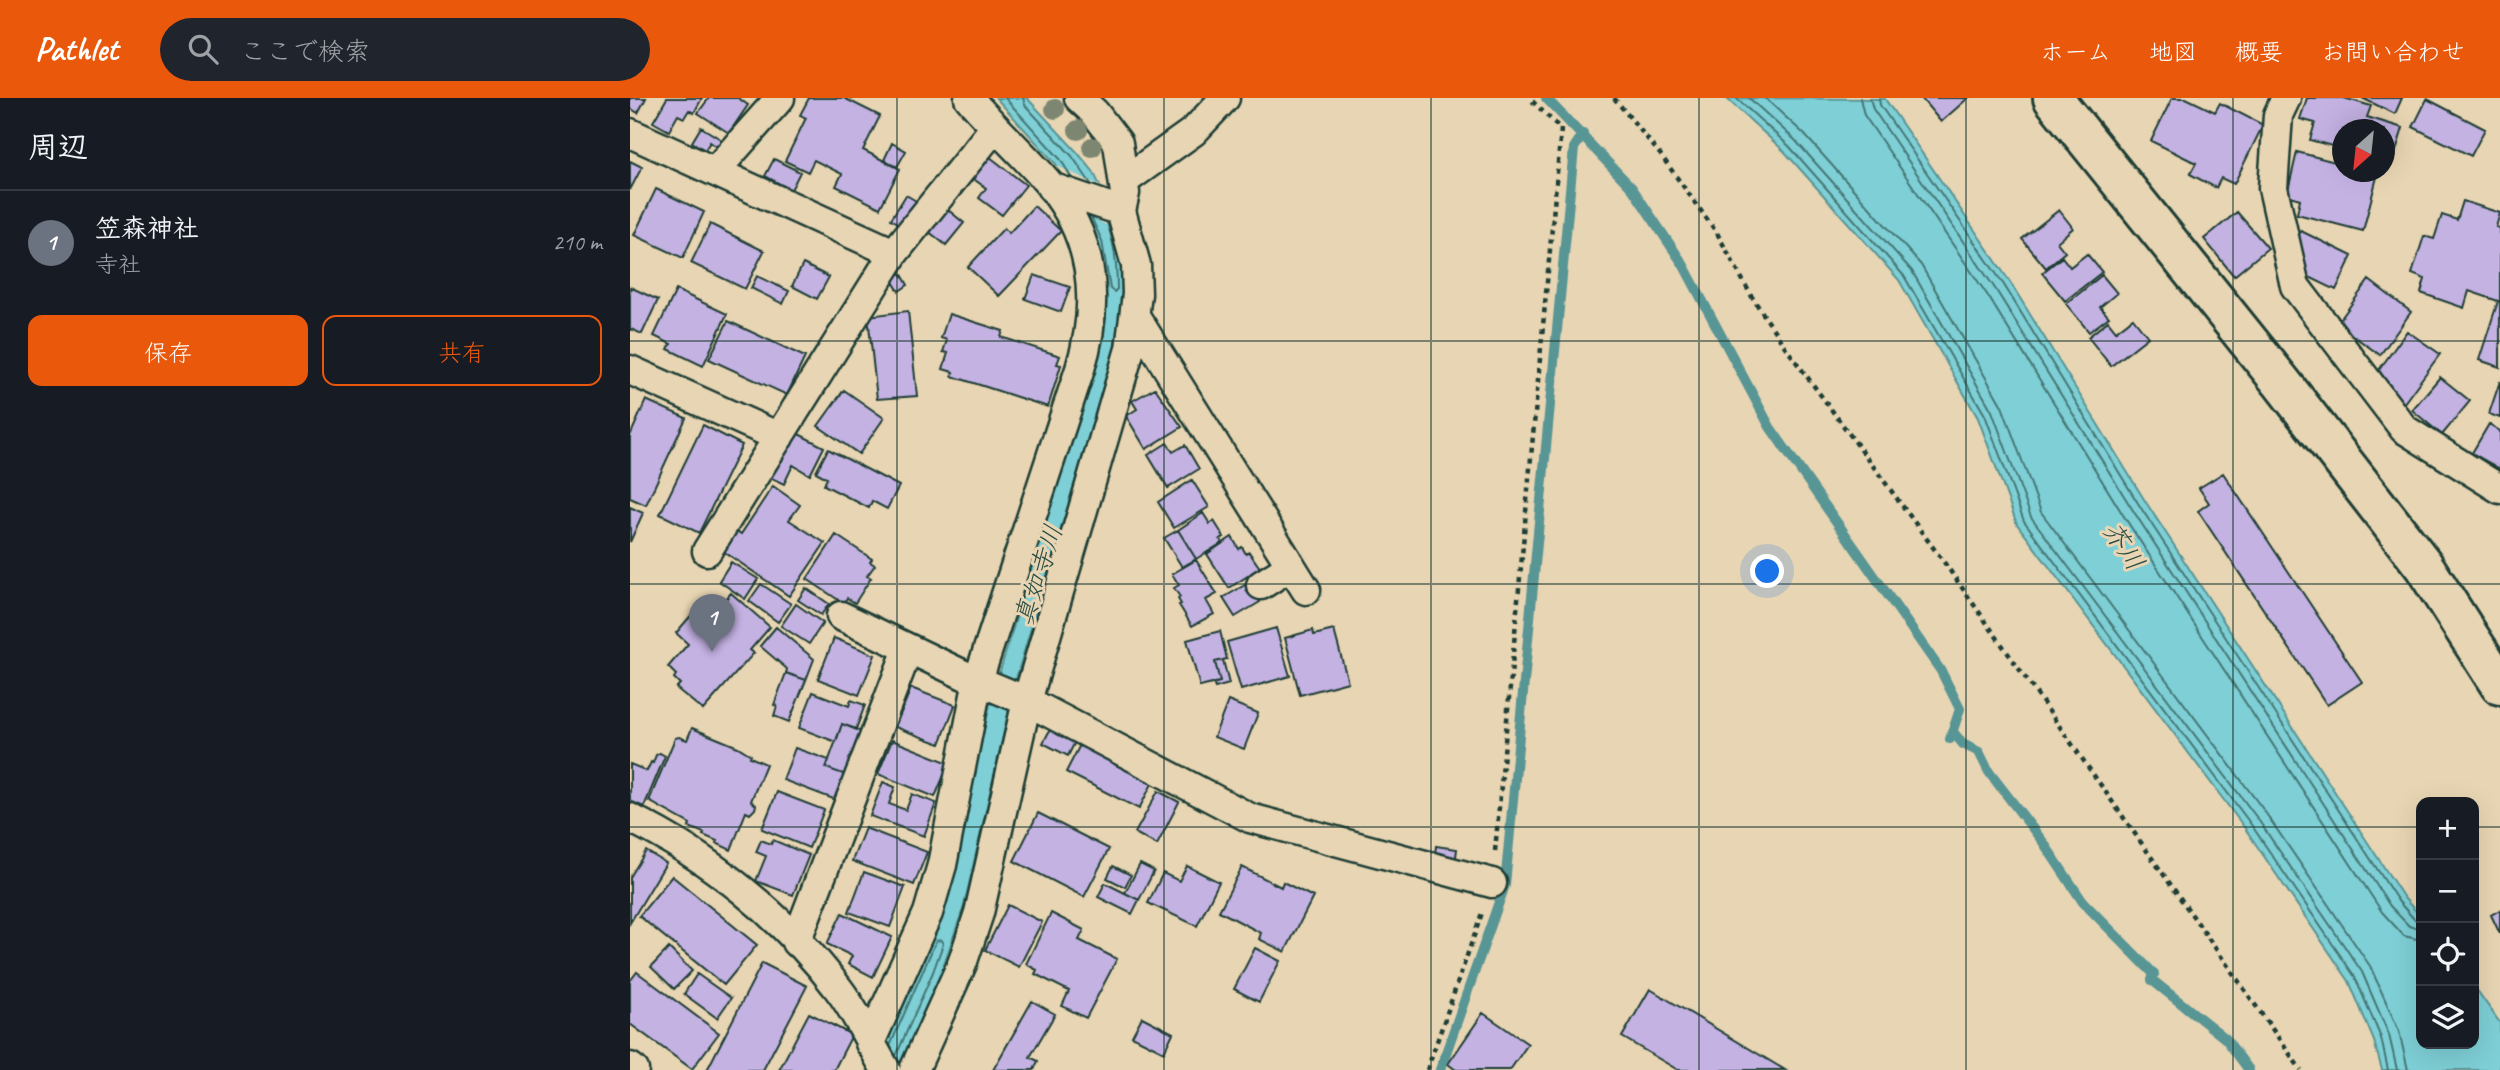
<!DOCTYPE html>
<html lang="ja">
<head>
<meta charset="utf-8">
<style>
  :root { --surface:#171b24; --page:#20242c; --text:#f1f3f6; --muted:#9ea1a6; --line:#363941; --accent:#ea580c }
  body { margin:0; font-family:Caveat,"Klee One",sans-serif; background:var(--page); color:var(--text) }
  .controls { position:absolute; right:21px; bottom:21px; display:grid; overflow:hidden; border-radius:14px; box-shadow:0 7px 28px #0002 }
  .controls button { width:63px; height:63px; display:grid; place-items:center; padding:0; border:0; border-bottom:2px solid var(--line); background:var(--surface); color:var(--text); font:35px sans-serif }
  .compass { position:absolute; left:1702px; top:21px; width:63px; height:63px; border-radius:50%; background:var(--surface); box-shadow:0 7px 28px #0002; rotate:207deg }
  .you { position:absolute; left:1138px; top:474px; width:24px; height:24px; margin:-18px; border:5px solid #fff; border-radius:50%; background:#1a73e8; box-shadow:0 0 0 10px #1a73e833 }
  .badge { display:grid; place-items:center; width:46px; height:46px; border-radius:50%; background:var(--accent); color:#fff; font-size:23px; font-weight:700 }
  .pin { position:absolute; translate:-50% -58px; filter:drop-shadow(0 2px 4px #0008) }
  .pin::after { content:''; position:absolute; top:37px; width:24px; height:21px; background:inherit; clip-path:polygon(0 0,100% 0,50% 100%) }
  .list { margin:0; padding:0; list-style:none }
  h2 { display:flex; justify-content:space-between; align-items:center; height:91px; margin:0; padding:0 28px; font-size:30px }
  h2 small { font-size:23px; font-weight:400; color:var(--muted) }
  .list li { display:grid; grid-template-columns:46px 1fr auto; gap:21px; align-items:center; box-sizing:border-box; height:105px; padding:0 28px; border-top:2px solid var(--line) }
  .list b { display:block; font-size:26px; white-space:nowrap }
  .list p { margin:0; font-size:23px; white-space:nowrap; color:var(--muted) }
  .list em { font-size:23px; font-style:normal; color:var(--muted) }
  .actions { display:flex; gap:14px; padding:21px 28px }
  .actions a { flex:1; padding:16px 0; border:2px solid var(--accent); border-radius:14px; text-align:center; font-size:24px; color:var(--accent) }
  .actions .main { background:var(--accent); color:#fff }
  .icon { flex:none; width:38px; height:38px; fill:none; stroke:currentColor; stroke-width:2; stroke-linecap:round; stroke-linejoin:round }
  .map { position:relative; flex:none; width:1870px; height:972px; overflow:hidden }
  header { display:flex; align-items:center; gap:42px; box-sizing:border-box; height:98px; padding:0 35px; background:var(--accent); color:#fff }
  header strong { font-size:33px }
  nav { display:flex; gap:38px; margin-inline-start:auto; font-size:24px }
  .search { width:490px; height:63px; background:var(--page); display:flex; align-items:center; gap:18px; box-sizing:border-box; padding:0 24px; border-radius:38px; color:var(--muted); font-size:26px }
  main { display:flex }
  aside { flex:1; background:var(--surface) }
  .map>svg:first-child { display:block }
</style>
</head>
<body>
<header>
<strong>Pathlet</strong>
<div class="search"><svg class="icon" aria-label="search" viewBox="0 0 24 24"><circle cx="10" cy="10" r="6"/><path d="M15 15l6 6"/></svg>ここで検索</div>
<nav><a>ホーム</a><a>地図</a><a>概要</a><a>お問い合わせ</a></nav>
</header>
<main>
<aside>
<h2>周辺<small></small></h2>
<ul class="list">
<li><span class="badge" style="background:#6b7280">1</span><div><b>笠森神社</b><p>寺社</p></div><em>210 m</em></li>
</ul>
<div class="actions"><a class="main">保存</a><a>共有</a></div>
</aside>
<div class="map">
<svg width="1870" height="972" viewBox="0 0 1870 972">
  <rect width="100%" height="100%" fill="#e8d5b3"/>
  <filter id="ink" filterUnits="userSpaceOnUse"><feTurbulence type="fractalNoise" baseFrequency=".0143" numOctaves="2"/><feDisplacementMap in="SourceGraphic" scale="14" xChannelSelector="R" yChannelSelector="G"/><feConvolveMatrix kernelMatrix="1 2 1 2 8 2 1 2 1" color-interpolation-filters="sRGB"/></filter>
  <g filter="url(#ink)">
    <!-- water -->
    <path fill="#7ecfd6" stroke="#589595" stroke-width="2" d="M366,0H397L447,54L463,73L471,90L494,170L491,215L484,254L387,577L334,808L310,877L269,972H242L315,804L360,606L460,277L451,114L426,66Z
      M1096,0L1255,1L1380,184L1517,406L1774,800L1791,819V946H1844V888L1870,925V972H1752L1744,943L1719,883L1614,729L1387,426L1348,320L1269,182L1154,53Z"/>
    <!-- pier -->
    <path fill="#e8d5b3" d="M427,68L473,89L489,134L448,112L447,113L423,69Z"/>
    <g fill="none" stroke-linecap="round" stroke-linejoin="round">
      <!-- shore -->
      <path stroke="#457775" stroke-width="2" d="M375,0L431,62L441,79
        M393,0L395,7L442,58L461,86
        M1106,0L1159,48L1274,178L1355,317L1394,423L1620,725L1725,879L1751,940L1758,972
        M1119,0L1165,42L1282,173L1362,313L1401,419L1627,720L1732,874L1759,937L1767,972
        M1135,0L1174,36L1291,167L1372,308L1411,414L1635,714L1740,868L1769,933L1778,972
        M1230,0L1234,17L1358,198L1495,420L1752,814L1774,838L1791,842
        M1240,0L1243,11L1366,192L1504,414L1760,808L1779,828L1791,832
        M1249,0L1250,7L1374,187L1511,410L1768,803L1784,821L1791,823
        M461,119L472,143L480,191L484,194L487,191C487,168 485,146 477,125
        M260,948L306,843L311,842L313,846L303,874L266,958"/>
      <!-- stream -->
      <path stroke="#589595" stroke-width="10" d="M916,0L1002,90L1053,166L1140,329L1311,573L1330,611L1320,641
        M1323,634L1333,646L1349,654L1359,674L1413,744L1453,804L1524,876L1522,882L1596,941L1619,972
        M810,972L875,787L944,50L953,36"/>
    </g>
    <!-- building -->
    <path fill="#c4b2e3" stroke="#1f3d34" stroke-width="2" d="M0,0H16L8,15L0,10Z
      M37,0H72L64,15L59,12L54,20L48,17L39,33L23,24Z
      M79,0H108L118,7L99,35L68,15Z
      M179,0H214L250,18L233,52L270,71L250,110L206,88L212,76L184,62L178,74L155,63L176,20L170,17Z
      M1291,0H1338L1311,24Z
      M1542,0H1556L1585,14L1590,5L1633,27L1604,86L1591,80L1586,90L1560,76L1566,65L1521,43Z
      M1677,0H1714L1741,8L1737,19L1773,30L1762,66L1755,64V32H1713V51L1680,42L1685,25L1670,21Z
      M1732,0H1772L1765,16Z
      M1797,1L1855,31L1841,58L1783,29Z
      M71,29L92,42L87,49L80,44L75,52L62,44Z
      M262,45L276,53L267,69L254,62Z
      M1667,54L1713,66V74L1748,75L1733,133L1667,116L1670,101L1657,97Z
      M355,55L396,87L372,117L349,100L356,90L338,77Z
      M144,61L170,74L161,92L135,78Z
      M0,63L12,69L0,92Z
      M26,91L74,114L53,160L4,137Z
      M276,97L288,104L273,128L261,121Z
      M1833,103L1870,115L1866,129L1870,130V269L1849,262L1868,203L1839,193L1834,210L1791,195L1795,181L1782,176L1794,138L1804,141L1812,117L1827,122Z
      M404,108L431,133L369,198L338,169L374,130L379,135Z
      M317,111L334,125L316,147L298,133Z
      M1429,112L1443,130L1427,144L1435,154L1416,170L1392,141Z
      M1607,114L1638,150L1604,178L1574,141Z
      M80,126L134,153L115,191L61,165Z
      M1671,133L1722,158L1706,192L1669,174L1664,146Z
      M1457,156L1472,174L1435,203L1412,175L1432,159L1440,169Z
      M173,166L199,179L187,201L162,188Z
      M271,175L278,187L269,193L261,181Z
      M404,177L440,189L431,214L395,201Z
      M1472,177L1487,195L1470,209L1479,219L1459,234L1436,206Z
      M127,178L159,193L153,206L121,190Z
      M1739,182L1781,214L1750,257L1707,226Z
      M0,189L28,202L12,236L1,231L0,233Z
      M46,192L97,216L73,268L38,251L41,246L24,238Z
      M278,213L287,298L247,301L238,218Z
      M319,216L373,233L371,239L430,258L427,266L431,267L418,309L322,278L323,274L313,271L318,255L313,254L317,242L311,240Z
      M1503,220L1518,239L1481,268L1458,239L1478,223L1486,233Z
      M98,223L175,259L157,297L79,261Z
      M1777,233L1810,256L1771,309L1749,272Z
      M1810,279L1840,303L1812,337L1782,312Z
      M1870,283V320L1859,316Z
      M525,290L552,329L516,351L496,318L507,311L502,303Z
      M214,292L254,320L229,356L188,328Z
      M16,302L56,320L16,407L0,400V338Z
      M1859,326L1870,333V371L1842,355Z
      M73,327L112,347L69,435L30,416Z
      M159,331L194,349L180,377L163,367L154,386L135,377Z
      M537,345L543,354L555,347L569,371L538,390L518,357Z
      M198,351L269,388L257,411L242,403L239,410L194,387L197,380L186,374Z
      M1593,375L1732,584L1697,607L1568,413L1579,405L1569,390Z
      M562,382L579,409L544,430L528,404Z
      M143,388L170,407L159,422L195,445L159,498L90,451L104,431L111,436Z
      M0,409L13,415L0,444Z
      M573,415L580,426L584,423L594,439L590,441L592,445L566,461L548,432Z
      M548,432L566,461L552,469L534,440Z
      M206,437L242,461L240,464L245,467L237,478L241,480L225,505L217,500L213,505L177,481Z
      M602,439L609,451L612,449L616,456L619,454L630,470L599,490L577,456Z
      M566,462L587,496L576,502L584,516L562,528L549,507L551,506L548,501L550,499L544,490L549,487L542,476Z
      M101,464L128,481L115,501L89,483Z
      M618,485L630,504L605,519L593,500Z
      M131,486L161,506L148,524L119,503Z
      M176,490L199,506L191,517L168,502Z
      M101,495L140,529L120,552L124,555L73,612L46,590L50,586L44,580L46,577L38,569L58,546L46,535L76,500L88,510Z
      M166,506L193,525L179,546L151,528Z
      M146,529L184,561L176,582L156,575L157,571L130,548Z
      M646,530L660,578L611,592L597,544Z
      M683,532L684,537L704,532L718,584L670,597L655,540Z
      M590,533L597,561L585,564L590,584L570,589L557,542Z
      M204,540L245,557L229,597L188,581Z
      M593,562L599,586L585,590L583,585L590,584L585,564Z
      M156,575L176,582L159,624L144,618L147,608L144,607Z
      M281,590L325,607L310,646L265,629Z
      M183,594L219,608L221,602L235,607L226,631L212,626L206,644L169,630Z
      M598,603L628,615L614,651L584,639Z
      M212,626L232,634L216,677L196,670Z
      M422,628L447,640L438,658L413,645Z
      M62,630L108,649L121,657L120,659L136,666L121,703L126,707L125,711L120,716L116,714L101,752L86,745L87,743L73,737L74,735L59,729L60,726L19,703L45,640L49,639L57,642Z
      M262,642L319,665L305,699L248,676Z
      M452,643L525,680L509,711L436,674Z
      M165,650L199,662L196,670L216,677L206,702L153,682Z
      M30,655L35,658L14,709L0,703V666L17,673L21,664L23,665L26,657Z
      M253,684L265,689L259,706L276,712L282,696L306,705L294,738L240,718Z
      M528,693L549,704L527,747L505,735Z
      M147,694L194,712L179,750L132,731Z
      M408,715L479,751L454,799L384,763Z
      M235,730L297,754L284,787L222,763Z
      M131,742L141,746L143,742L179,757L163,797L126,783L136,758L126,754Z
      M806,748L827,751L825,766L804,763Z
      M16,753L36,765L0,825V779Z
      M510,766L524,773L509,802L495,795Z
      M483,768L501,777L495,789L477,780Z
      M557,768L589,784L567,828L518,805L533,775L549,783Z
      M612,769L651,789L653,784L683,799L655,854L629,841L631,835L589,813Z
      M234,774L275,789L260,829L219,814Z
      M42,778L127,847L94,887L9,818Z
      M475,785L509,802L502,816L468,799Z
      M378,807L412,824L389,869L355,852Z
      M1870,812V836L1861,817Z
      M212,815L262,839L243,879L218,866L222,858L197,846Z
      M421,815L454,832L449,842L487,861L456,920L432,908L439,893L405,876L407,872L396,866Z
      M39,850L62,873L44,891L21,869Z
      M625,850L650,863L629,904L604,891Z
      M132,865L177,888L133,972H77Z
      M7,874L89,935L62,971L0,926V883Z
      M67,876L101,900L87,920L54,896Z
      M1020,891L1155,972H1048L992,939Z
      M402,903L425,916L400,959L408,963L404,972H363Z
      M179,915L222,937L204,972H149Z
      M853,915L898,946L880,972H826L818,966Z
      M512,919L543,935L534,954L502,938Z"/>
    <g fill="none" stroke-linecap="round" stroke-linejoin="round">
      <defs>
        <path id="street" d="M1656,0L1648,17L1643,90L1665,188L1774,331L1870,391
          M0,35L264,155
          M85,73L150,0
          M494,83L564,33L595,0
          M421,89L491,113
          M505,218L676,492
          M0,272L149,339
          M77,453L264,155L365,29
          M631,487L661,468
          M211,518L334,577L397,603L620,720L862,785
          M0,720C78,758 154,819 207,889C227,914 239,944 256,972
          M166,844L278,551
          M240,945L298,815L312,767L348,582L450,271C470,206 465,142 420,87C395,57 364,30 339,0
          M0,969L4,972
          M284,972L332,866L349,815L397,603L500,251L507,196L506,167L491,113L495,95L488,45L465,15L449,0"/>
        <path id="secondary" d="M1423,0L1652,285L1794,468L1870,587"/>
      </defs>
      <!-- street casing -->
      <use href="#street" stroke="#1f3d34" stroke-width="33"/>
      <!-- secondary casing -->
      <use href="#secondary" stroke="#1f3d34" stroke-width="44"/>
      <!-- path -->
      <path stroke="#1f3d34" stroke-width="4.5" stroke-dasharray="5 5" stroke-linecap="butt" d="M984,0L1030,56L1087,135L1122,199L1153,246L1316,467L1671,972
        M865,753L931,31L899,0
        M797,972L853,812"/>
      <!-- street -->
      <use href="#street" stroke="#e8d5b3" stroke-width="28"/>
      <!-- secondary -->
      <use href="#secondary" stroke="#e8d5b3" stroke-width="38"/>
    </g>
    <!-- trees -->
    <g fill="#7d8670">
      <circle cx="425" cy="11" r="10"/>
      <circle cx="448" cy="32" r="10"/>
      <circle cx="462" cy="49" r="10"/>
    </g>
  </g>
  <!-- grid -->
  <path fill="none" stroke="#1f3d34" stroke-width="2" stroke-opacity="0.55" d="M267,0V972M534,0V972M801,0V972M1069,0V972M1336,0V972M1603,0V972M0,243H1870M0,486H1870M0,729H1791M1844,729H1870"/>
  <g text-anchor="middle" stroke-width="6" stroke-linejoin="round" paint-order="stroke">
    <!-- water labels -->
    <g font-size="26" font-style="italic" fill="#284c44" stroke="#e8d5b3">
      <text transform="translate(1494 448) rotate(56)" y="9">芥川</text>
      <text transform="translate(408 477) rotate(-72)" y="9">真如寺川</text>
    </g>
  </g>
</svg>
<div class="controls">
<button>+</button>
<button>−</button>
<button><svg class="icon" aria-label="locate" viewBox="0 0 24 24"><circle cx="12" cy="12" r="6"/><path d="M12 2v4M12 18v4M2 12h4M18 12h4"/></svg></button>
<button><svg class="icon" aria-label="layers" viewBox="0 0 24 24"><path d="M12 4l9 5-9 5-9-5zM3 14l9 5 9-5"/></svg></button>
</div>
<svg class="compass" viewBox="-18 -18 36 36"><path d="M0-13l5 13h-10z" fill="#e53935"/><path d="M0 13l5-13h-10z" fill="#9ea1a6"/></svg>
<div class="you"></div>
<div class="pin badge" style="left:82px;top:554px;background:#6b7280">1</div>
</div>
</main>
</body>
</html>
